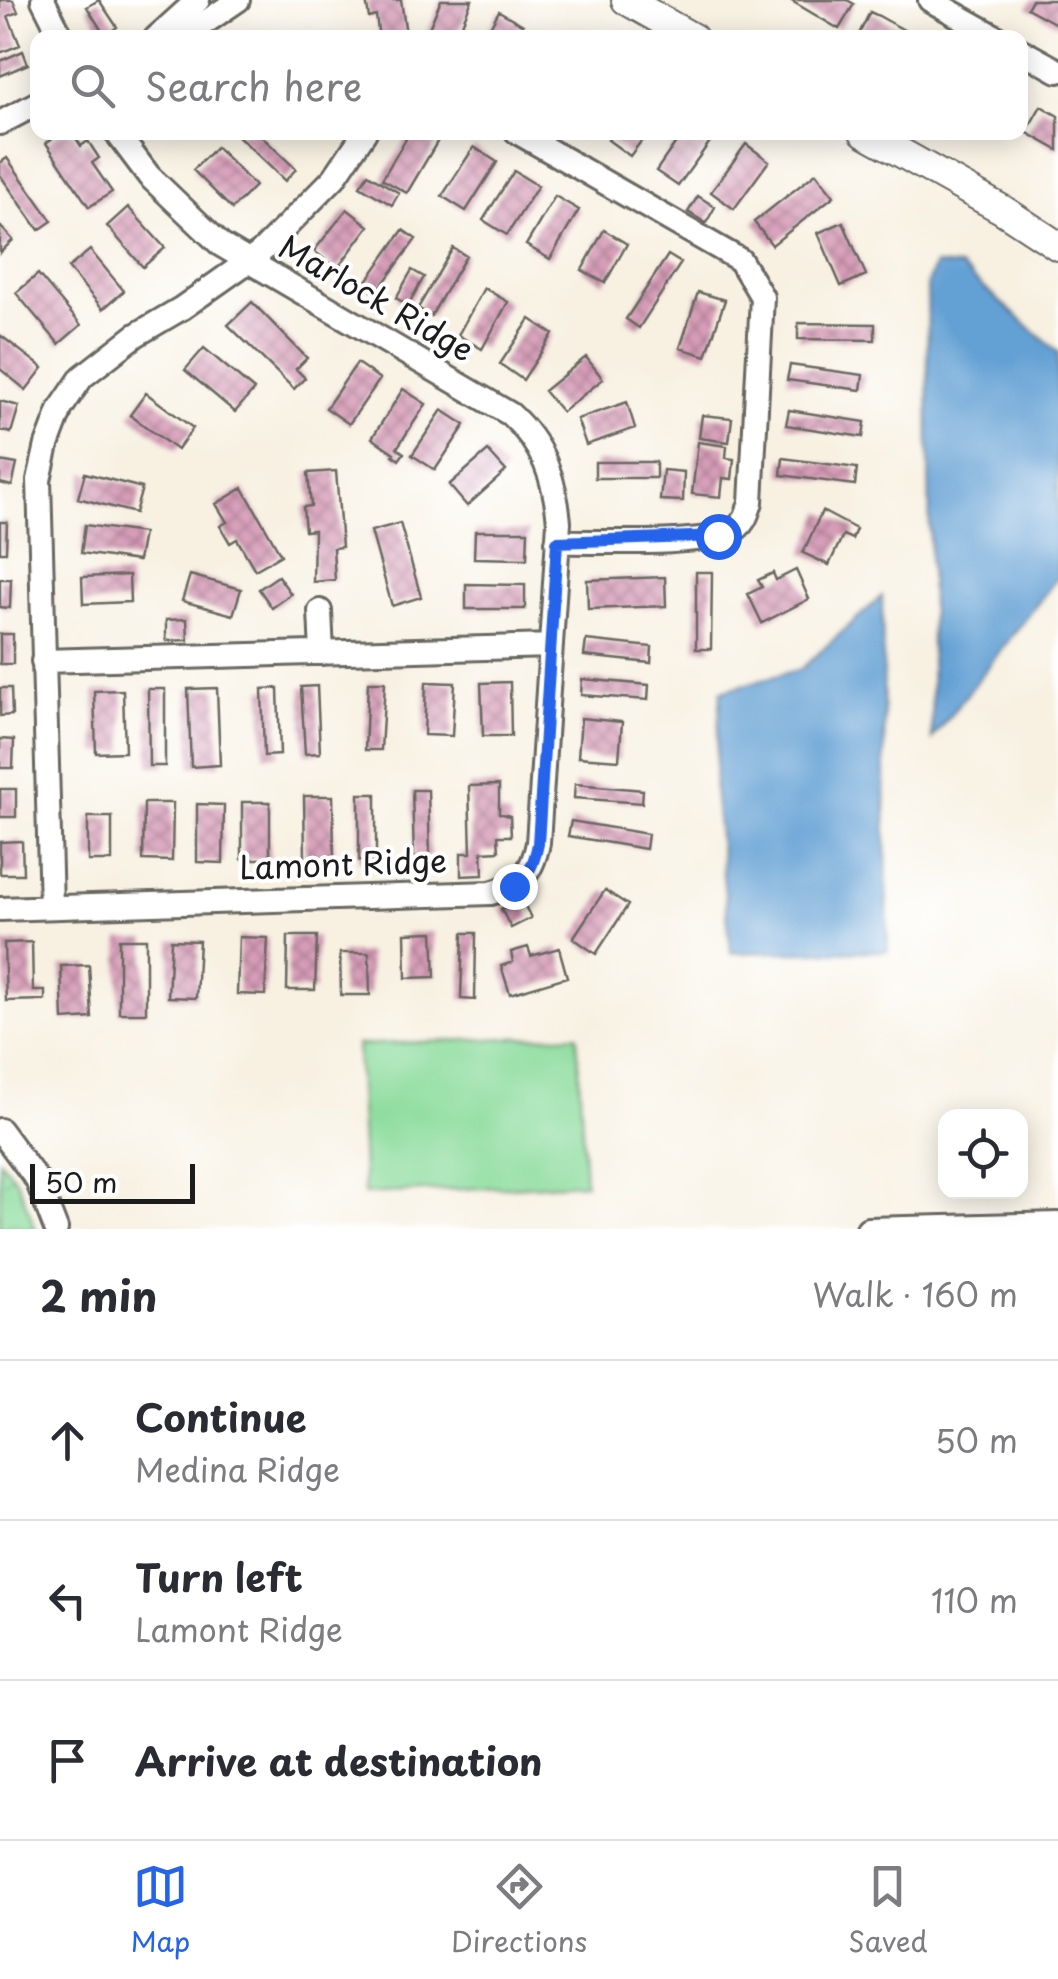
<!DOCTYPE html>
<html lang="en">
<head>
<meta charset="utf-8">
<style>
  :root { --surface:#fff; --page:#f7f7f7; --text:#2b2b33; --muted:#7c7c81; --line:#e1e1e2; --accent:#2563eb }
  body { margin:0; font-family:"Playpen Sans",sans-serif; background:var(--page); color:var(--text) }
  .controls { position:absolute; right:30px; bottom:30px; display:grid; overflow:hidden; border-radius:20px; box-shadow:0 5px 25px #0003 }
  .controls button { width:90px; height:90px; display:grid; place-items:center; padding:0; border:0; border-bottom:2px solid var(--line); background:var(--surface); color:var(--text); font:50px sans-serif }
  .scale { position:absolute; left:30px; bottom:25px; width:165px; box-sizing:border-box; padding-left:10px; border:5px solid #1c1c1c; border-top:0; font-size:28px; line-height:35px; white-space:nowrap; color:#1c1c1c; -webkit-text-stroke:8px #fff; paint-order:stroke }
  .stop { position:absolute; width:30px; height:30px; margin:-22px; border:8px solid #2563eb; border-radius:50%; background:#fff }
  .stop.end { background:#2563eb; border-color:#fff; box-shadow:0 2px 10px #0008 }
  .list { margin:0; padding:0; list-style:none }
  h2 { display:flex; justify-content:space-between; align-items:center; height:130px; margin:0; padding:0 40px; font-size:42px }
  h2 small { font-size:32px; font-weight:400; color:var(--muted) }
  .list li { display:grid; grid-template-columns:65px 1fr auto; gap:30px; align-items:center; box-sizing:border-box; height:160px; padding:0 40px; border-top:2px solid var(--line) }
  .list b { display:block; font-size:38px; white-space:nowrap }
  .list p { margin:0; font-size:32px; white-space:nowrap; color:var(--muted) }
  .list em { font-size:32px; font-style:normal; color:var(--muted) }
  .icon { flex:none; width:55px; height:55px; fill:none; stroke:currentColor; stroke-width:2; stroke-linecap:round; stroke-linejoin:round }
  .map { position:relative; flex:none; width:1058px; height:1229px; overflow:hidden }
  .search { position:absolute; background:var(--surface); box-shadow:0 5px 25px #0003; left:30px; right:30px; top:30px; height:110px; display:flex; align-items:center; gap:25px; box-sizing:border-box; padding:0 35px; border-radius:20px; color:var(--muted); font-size:38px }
  .sheet { height:610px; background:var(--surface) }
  nav { display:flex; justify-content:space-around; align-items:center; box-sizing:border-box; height:140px; border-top:2px solid var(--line); background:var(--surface); font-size:28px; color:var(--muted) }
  nav a { display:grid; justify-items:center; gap:5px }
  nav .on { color:var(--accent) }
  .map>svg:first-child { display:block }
</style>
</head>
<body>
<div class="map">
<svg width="1058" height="1229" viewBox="0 0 1058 1229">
  <defs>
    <pattern id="park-crowns" width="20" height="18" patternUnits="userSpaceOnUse" patternTransform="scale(2.5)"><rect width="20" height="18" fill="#8adb9b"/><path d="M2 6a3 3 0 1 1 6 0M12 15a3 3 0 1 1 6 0" fill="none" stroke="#76bb85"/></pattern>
    <pattern id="building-cross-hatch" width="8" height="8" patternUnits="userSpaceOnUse" patternTransform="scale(2.5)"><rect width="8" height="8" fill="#d79db8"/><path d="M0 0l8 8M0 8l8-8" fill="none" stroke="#ae7f95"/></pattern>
  </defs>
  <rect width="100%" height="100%" fill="#fff"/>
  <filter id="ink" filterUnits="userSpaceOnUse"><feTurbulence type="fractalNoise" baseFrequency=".01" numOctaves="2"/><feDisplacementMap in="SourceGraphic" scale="20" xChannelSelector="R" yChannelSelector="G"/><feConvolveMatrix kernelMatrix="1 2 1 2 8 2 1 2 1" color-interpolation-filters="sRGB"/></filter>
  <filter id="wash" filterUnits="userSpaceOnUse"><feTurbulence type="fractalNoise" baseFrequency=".0048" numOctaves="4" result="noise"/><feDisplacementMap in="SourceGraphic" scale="40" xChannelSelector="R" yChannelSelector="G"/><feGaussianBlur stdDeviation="2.25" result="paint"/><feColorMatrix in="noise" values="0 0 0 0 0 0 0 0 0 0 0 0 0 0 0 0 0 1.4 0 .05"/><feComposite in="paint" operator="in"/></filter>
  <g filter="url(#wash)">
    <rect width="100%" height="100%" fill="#f8f1e2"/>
    <!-- park -->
    <path fill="url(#park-crowns)" stroke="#537c5c" stroke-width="2.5" d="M0,1160L17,1181L36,1229H0Z"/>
    <!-- garden -->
    <path fill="#8adb9b" stroke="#537c5c" stroke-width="2.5" d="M577,1035L585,1183L364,1194L357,1045Z"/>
    <!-- water -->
    <path fill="#63a0d4" stroke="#405e78" stroke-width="2.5" d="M935,265L960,267L1058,352V577L932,739L927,283Z
      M882,596L888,951L731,953L714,790L721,691L801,669Z"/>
    <g id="blocks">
      <!-- building -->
      <path fill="url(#building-cross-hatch)" d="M0,0H13L18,12L8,16L20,45L0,53Z
        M99,0L117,27L105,36L87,7Z
        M366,0H401L406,34L379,38L376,16L369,18Z
        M441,0H472L456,38H436L427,33Z
        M790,0H847L854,4L839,29Z
        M1032,0H1058V25L1027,8Z
        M499,11L523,25L516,38H484Z
        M870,12L879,16L918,38H857Z
        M23,51L28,64L0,76V61Z
        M1041,106L1058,116V150L1026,132Z
        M61,132H72L81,146L88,141L99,158L92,163L112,192L89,207L46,143Z
        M234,132H257L296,169L285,181Z
        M410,132H443L407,193L382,179Z
        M613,132H648L630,156L608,140Z
        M683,132H703L712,139L678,186L656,171Z
        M746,144L769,161L734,209L711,192Z
        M216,147L255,186L232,209L193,170Z
        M474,147L497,162L466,211L442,196Z
        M7,158L52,221L39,230L0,175V163Z
        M514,171L538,186L507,235L483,220Z
        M816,173L834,196L772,245L754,222Z
        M368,174L399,193L392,205L360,186Z
        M555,196L579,210L550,259L526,245Z
        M698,196L715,207L706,223L688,212Z
        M128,207L165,248L143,267L107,226Z
        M347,209L369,226L337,269L314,251Z
        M843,222L866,275L841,286L818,233Z
        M0,226L13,240L0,253Z
        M403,230L416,239L376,293L364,285Z
        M604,230L627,244L605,283L582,270Z
        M453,248L466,256L431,316L418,308Z
        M90,250L124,291L103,309L68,268Z
        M668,255L681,263L639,328L626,319Z
        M412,270L424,277L408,305L396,298Z
        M38,274L81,325L59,344L16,293Z
        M484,288L508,302L482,349L458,335Z
        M698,292L725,300L706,356L680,348Z
        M252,302L307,358L296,369L305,378L294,389L228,325Z
        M530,319L553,334L523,380L500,364Z
        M798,323L875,324V340L798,339Z
        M0,335L43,368L26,390L0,369Z
        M204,348L254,390L235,412L185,370Z
        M586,357L603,379L562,412L544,391Z
        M357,363L380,379L349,424L326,408Z
        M790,365L863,375L861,390L787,380Z
        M403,389L426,404L397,448L404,453L399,460L393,455L394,453L372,438Z
        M146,393L193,428L177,450L130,415Z
        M0,401L19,406L11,433L0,430Z
        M627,402L635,428L586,445L577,419Z
        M442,410L465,425L435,470L412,455Z
        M789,410L865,422L863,437L786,425Z
        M702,415L732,418L729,442L699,438Z
        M698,442L727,446L726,458L734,459L732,479L723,478L721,497L692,494Z
        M488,451L506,471L467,506L449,485Z
        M783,458L857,468L855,485L781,475Z
        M0,461L17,464L12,486L0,483Z
        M595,462H656V478H595Z
        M663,470L684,472L683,501L660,500Z
        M336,471L342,547L333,548L335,580L313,582L314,530L305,531L303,507L311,506L308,473Z
        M85,473L142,488L135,513L78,498Z
        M243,488L281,555L255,570L237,539L230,543L220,526L227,522L216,504Z
        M822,511L856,529L852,539L843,535L829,565L803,553Z
        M0,522H7L6,552H0Z
        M400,523L421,597L392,606L371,531Z
        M85,525L143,533L138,561L81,553Z
        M475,531H528L527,559L474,558Z
        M796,570L809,599L762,623L748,594L762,587L758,580L773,573L776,580Z
        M696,572H712L711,649H696Z
        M129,575L130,602L83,604L82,577Z
        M190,575L241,589L233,615L182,601Z
        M278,576L291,594L272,608L259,589Z
        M665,577L666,606L588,609L587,580Z
        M0,579H11L10,608L0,607Z
        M466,584L525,585V609H466Z
        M187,619L188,640L166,641V620Z
        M0,634H13V664H0Z
        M586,640L652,647L651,663L584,656Z
        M582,679L649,685L648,700L581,695Z
        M368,682H385L381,750H365Z
        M426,682L455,683L452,736L424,735Z
        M510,682L511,736H483L481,683Z
        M317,686L320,753L305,754L301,687Z
        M0,688H11L12,715L0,716Z
        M217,688L220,765L191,767L188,689Z
        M278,688L280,755L264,756L262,689Z
        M148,689H165V766H149Z
        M123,690L125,752L96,753L94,691Z
        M581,718L622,722L619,760L578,757Z
        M0,739L14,740L13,768H0Z
        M575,784L643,790L642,803L574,798Z
        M499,785V813L510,816L511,836H498L499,851L482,852L483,875L461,876V853H471L469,786Z
        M0,789H16V817H0Z
        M412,790H428L430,857L414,858Z
        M359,794H376V861H359Z
        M304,796H333L334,859H305Z
        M242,802H270V859H242Z
        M144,803H173L172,861L143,860Z
        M197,804L224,805L223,863L197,862Z
        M88,817H112V861H88Z
        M571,821L648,834L646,849L568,836Z
        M22,841L23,874H0V842Z
        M605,890L628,905L596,954L573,938Z
        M522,900L531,918L511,928L501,909Z
        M433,932L435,977L406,978L405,933Z
        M463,933H476L475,1000L461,999Z
        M288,936H317L315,990H287Z
        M239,937L268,938L265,995L237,994Z
        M119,939H146V1013H119Z
        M171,940L199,941L196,998L168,997Z
        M32,942L33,991H45V1000L6,1001L4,943Z
        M528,947L531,956L559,948L567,977L510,994L501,966L513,962L511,952Z
        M340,953H369L370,995H341Z
        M89,965L92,1018L63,1020L61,966Z"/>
    </g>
  </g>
  <g filter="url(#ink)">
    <use href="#blocks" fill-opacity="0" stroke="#696761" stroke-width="2.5"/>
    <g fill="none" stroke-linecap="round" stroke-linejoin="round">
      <defs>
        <path id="minor" d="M43,0L62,38
          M930,0L998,38
          M156,38L198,0
          M173,38L200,26L238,0
          M1020,50L1058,71
          M0,123L38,103
          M517,132L740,260L762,297L751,502C747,515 744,526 730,532C698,546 596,541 557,542
          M320,611L322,653
          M43,661L551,646
          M51,907L39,480L47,445L61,408L82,377L136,335L182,308L260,253L334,178L365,132
          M0,909L491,893C521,884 532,874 538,843L559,522C555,479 543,444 510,414L221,245L149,176L116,132
          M0,1130L37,1180L56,1229
          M868,1229L1058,1224"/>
        <path id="tertiary" d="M626,0L693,38
          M864,132L1003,210L1058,246"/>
      </defs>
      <!-- minor casing -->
      <use href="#minor" stroke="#696761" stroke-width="28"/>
      <!-- tertiary casing -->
      <use href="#tertiary" stroke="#696761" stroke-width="32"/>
      <!-- minor -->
      <use href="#minor" stroke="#fff" stroke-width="22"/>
      <!-- tertiary -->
      <use href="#tertiary" stroke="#fff" stroke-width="28"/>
    </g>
  </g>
  <g fill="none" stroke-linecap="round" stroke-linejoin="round" filter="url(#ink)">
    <!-- route -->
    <path stroke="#2563eb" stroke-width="12" d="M514,886C530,874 534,863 538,844L557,542L718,536"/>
  </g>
  <g text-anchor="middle" stroke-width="8" stroke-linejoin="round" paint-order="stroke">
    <!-- street labels -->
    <g font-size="32" fill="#1c1c1c" stroke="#fff">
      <text transform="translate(376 299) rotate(30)" y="11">Marlock Ridge</text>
      <text transform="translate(343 865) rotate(-2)" y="11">Lamont Ridge</text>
    </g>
  </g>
</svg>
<div class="controls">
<button><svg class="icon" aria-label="locate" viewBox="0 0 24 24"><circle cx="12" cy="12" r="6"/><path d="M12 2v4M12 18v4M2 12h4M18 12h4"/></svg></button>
</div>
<div class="scale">50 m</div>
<div class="stop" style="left:718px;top:536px"></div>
<div class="stop end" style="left:514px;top:886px"></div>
<div class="search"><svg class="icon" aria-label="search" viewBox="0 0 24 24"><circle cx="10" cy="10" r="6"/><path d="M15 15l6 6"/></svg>Search here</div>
</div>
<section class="sheet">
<h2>2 min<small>Walk · 160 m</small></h2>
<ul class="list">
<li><svg class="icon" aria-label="ahead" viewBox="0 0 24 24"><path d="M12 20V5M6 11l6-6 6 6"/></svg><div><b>Continue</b><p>Medina Ridge</p></div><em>50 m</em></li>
<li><svg class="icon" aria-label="left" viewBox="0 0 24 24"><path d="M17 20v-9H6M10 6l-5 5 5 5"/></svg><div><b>Turn left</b><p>Lamont Ridge</p></div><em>110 m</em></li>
<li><svg class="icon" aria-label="arrive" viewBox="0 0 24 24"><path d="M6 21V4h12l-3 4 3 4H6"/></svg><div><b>Arrive at destination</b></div></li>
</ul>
</section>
<nav>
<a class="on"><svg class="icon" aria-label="map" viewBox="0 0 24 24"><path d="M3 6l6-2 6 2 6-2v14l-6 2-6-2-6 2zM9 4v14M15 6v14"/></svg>Map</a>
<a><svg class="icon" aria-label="directions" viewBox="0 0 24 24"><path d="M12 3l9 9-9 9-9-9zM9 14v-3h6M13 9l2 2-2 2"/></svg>Directions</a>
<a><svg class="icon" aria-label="saved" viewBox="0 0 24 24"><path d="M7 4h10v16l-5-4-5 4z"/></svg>Saved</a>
</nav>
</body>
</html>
